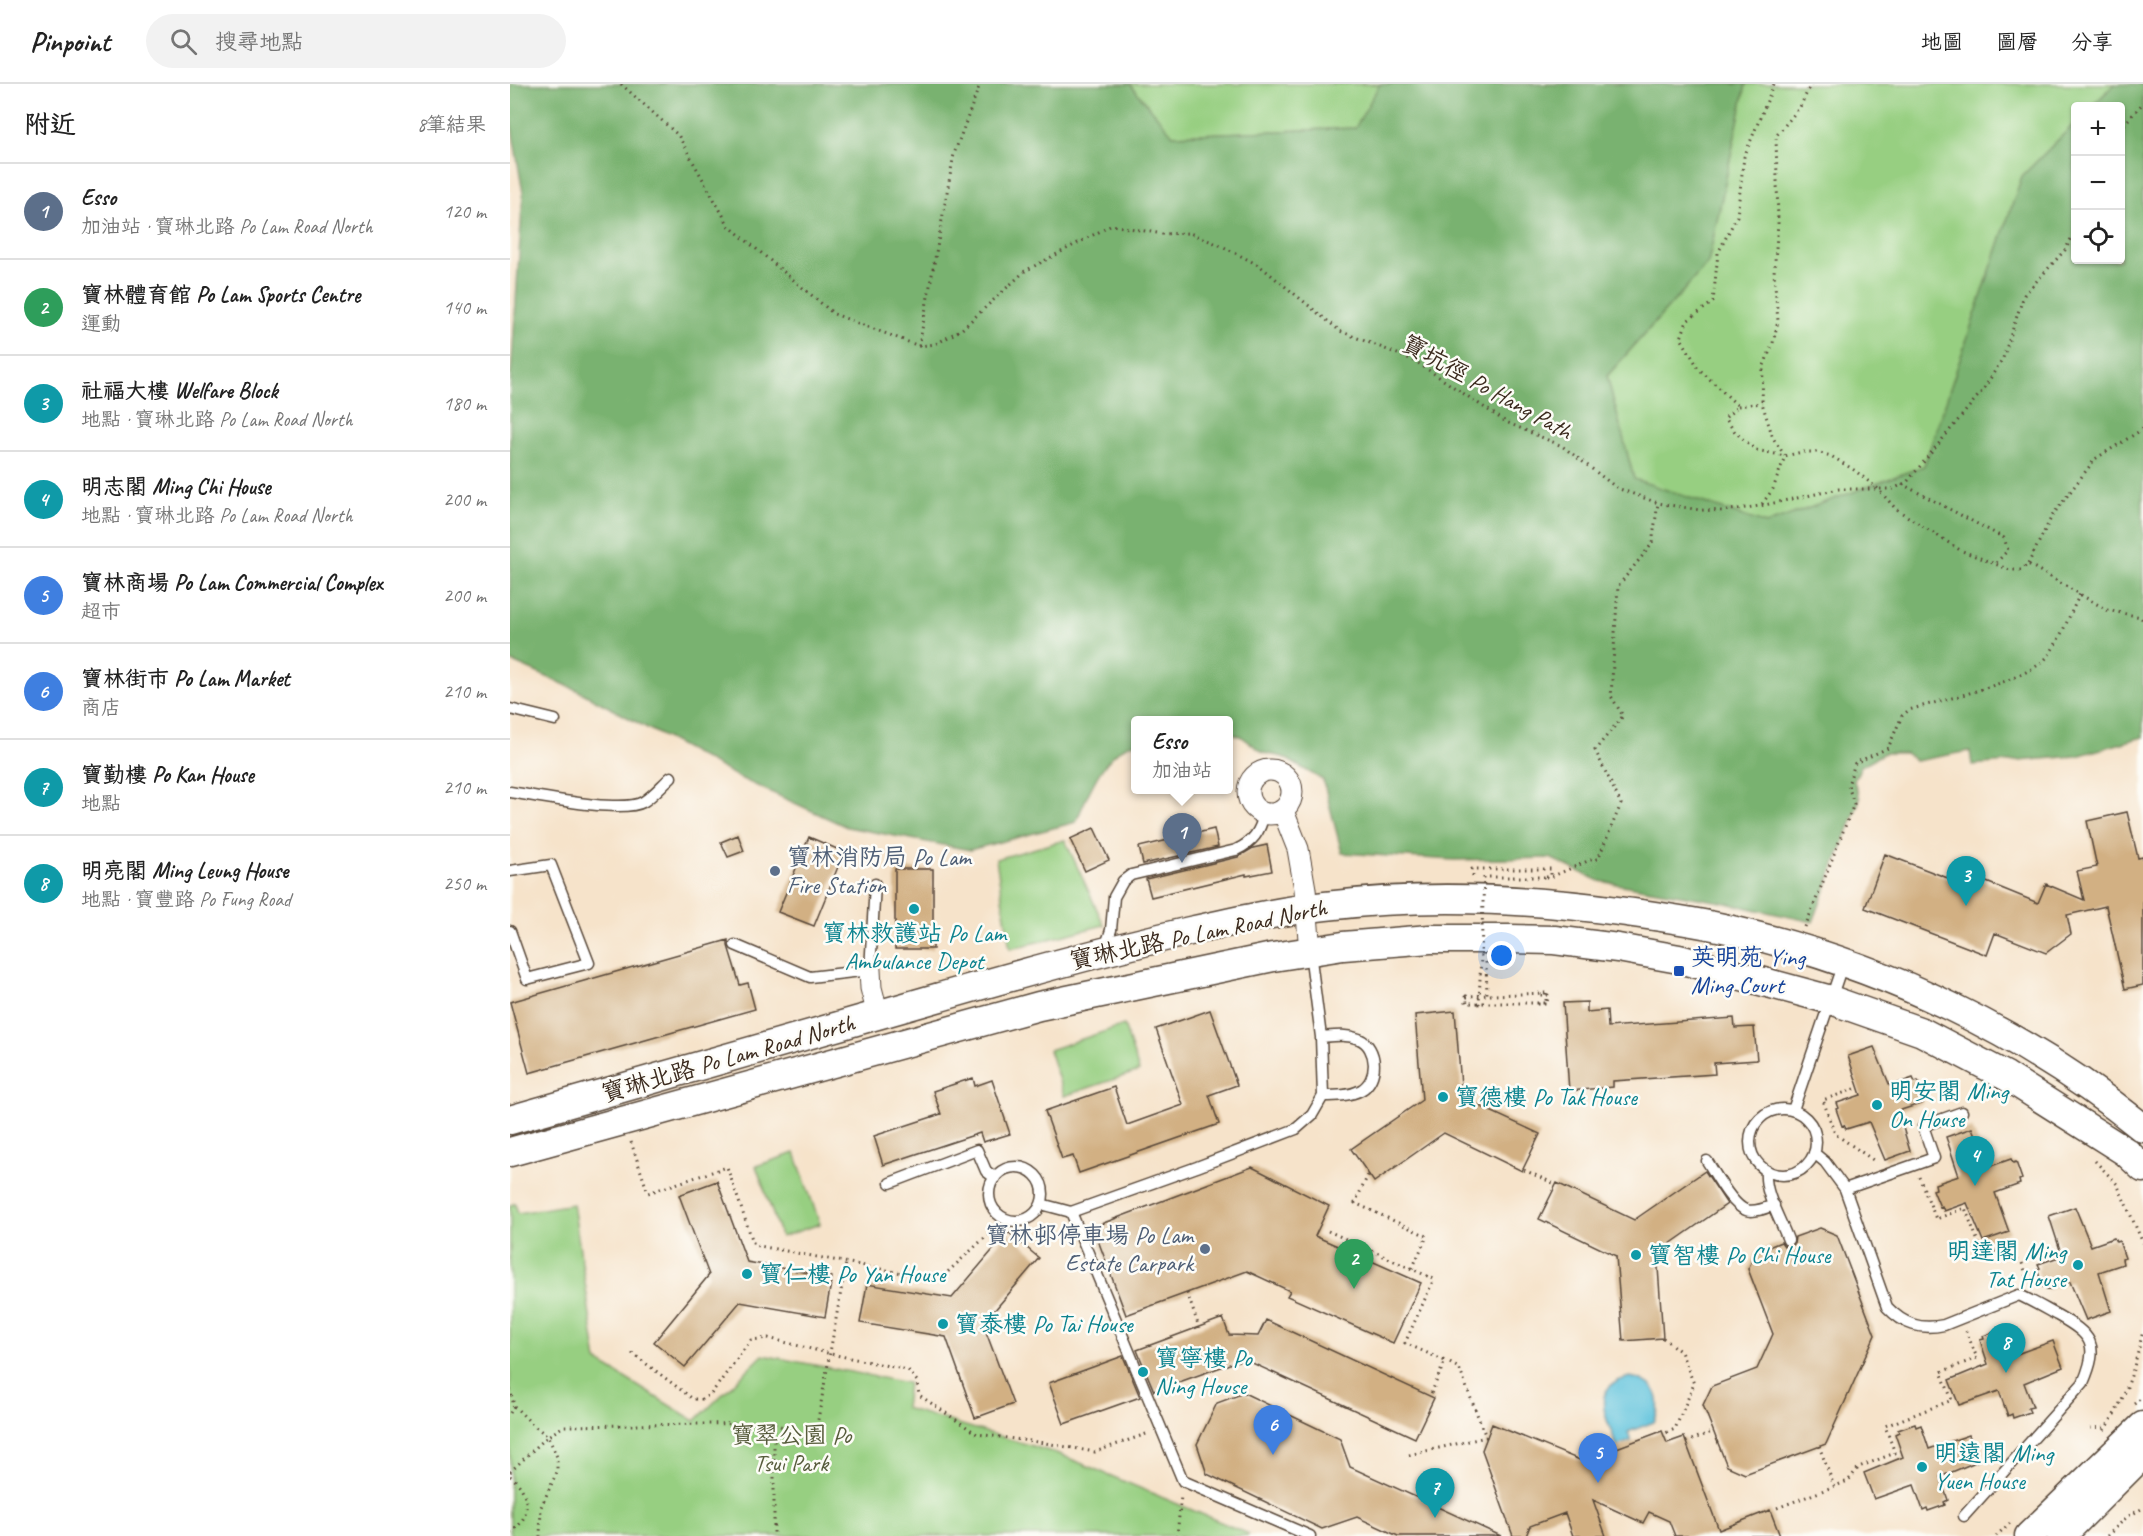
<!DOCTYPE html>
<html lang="zh-TW">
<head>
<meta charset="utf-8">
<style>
  :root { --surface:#fff; --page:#f2f2f2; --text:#222; --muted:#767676; --line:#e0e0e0; --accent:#d1495b }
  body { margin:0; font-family:Caveat,"LXGW WenKai TC",sans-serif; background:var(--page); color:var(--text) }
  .controls { position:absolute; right:18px; top:18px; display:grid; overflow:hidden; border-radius:6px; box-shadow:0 2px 4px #0004 }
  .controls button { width:54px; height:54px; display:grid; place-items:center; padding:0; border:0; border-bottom:2px solid var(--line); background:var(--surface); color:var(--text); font:30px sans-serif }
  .you { position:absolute; left:992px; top:872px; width:21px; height:21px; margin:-15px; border:4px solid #fff; border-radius:50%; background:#1a73e8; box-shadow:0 0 0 9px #1a73e833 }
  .badge { display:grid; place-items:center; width:39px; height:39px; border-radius:50%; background:var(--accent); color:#fff; font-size:20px; font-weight:700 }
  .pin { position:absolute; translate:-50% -50px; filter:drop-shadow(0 2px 3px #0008) }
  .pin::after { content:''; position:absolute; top:32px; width:21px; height:18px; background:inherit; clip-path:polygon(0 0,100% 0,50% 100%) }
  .popup { position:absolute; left:621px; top:632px; width:102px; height:78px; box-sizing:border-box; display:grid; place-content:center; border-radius:6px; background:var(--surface); filter:drop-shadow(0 2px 4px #0005); font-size:20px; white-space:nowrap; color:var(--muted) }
  .popup b { font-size:22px; color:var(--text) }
  .popup::after { content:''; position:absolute; left:50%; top:100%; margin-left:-12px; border:12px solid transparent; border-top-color:var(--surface) }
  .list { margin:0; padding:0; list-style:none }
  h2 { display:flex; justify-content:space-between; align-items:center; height:78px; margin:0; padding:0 24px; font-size:26px }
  h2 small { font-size:20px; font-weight:400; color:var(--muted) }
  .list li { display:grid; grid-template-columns:39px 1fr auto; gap:18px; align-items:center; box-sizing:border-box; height:96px; padding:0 24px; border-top:2px solid var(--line) }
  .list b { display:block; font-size:22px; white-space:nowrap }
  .list p { margin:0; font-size:20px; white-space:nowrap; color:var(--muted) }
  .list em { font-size:20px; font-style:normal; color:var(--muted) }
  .icon { flex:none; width:33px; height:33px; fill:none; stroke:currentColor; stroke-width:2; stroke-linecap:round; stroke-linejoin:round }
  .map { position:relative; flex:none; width:1633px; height:1452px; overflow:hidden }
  header { display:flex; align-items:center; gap:36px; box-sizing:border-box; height:84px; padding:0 30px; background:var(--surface); border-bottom:2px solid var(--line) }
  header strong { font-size:28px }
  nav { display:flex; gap:33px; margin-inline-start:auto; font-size:21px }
  .search { width:420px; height:54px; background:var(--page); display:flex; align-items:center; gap:15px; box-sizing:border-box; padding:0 21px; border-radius:33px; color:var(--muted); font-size:22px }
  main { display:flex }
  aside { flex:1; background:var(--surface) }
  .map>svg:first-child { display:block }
</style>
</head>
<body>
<header>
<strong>Pinpoint</strong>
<div class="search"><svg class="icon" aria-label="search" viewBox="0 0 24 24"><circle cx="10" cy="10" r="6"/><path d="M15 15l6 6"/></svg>搜尋地點</div>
<nav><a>地圖</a><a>圖層</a><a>分享</a></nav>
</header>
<main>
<aside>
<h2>附近<small>8筆結果</small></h2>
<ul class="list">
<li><span class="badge" style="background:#5c6f8a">1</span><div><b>Esso</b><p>加油站 · 寶琳北路 Po Lam Road North</p></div><em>120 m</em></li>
<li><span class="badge" style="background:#2e9e5b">2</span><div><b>寶林體育館 Po Lam Sports Centre</b><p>運動</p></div><em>140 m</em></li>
<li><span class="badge" style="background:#0f9aa8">3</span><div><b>社福大樓 Welfare Block</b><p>地點 · 寶琳北路 Po Lam Road North</p></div><em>180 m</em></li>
<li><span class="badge" style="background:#0f9aa8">4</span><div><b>明志閣 Ming Chi House</b><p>地點 · 寶琳北路 Po Lam Road North</p></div><em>200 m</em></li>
<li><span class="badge" style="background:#3f7fe0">5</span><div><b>寶林商場 Po Lam Commercial Complex</b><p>超市</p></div><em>200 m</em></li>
<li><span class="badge" style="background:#3f7fe0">6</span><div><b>寶林街市 Po Lam Market</b><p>商店</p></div><em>210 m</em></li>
<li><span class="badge" style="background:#0f9aa8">7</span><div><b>寶勤樓 Po Kan House</b><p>地點</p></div><em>210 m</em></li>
<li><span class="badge" style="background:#0f9aa8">8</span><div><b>明亮閣 Ming Leung House</b><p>地點 · 寶豐路 Po Fung Road</p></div><em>250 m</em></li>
</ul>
</aside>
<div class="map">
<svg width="1633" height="1452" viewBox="0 0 1633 1452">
  <rect width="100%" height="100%" fill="#fdfcf7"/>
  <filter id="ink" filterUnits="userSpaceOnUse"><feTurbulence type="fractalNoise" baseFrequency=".0167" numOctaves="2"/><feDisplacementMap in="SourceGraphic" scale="12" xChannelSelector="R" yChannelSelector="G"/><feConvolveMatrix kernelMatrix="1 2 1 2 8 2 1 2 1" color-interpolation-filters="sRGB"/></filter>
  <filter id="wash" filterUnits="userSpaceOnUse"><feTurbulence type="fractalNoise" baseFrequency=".008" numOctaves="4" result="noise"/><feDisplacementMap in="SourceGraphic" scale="24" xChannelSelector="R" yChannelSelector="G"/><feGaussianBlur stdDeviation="1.35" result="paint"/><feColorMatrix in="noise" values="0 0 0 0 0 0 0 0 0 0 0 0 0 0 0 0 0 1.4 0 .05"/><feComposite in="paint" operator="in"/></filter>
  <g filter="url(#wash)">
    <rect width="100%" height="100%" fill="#f6e3ca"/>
    <!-- green -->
    <path fill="#97cf81" stroke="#697c50" stroke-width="1.5" d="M620,0H870L846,44L662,51Z
      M1236,0H1605L1582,22H1566L1565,39L1512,93L1414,382L1256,440L1124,395L1097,292L1198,179Z
      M555,756L594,841L500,865L486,775Z
      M614,941L629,987L554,1012L539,966Z
      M285,1069L310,1140L271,1153L246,1082Z
      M5,1119L8,1129L63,1120L87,1277L185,1337L253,1271L398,1299L395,1324L549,1370L739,1450L737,1452H0V1122Z"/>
    <!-- forest -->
    <path fill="#79b26f" stroke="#5a6e46" stroke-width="1.5" d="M0,0H620L663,51L845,44L870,0H1236L1198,179L1097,292L1124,395L1256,440L1414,382L1512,92L1565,39L1566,176H1610V22H1582L1605,0H1633V653L1567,672L1462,681L1460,667L1406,677L1395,669H1374L1351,682L1344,697L1350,715L1303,838L1211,818L1089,797L1040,774L944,776L832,769L813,696L773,673L754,669L732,653L719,648L718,636H626L625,659C594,666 577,712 566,738L460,766L337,743L232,695L67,606L0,577V308L13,109L0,33Z"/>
    <!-- water -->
    <path fill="#5ec2dc" stroke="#4c767d" stroke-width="1.5" d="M1120,1293C1145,1297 1155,1314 1144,1338L1118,1348L1121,1357L1107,1362C1097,1334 1077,1303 1120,1293Z"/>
    <g id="blocks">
      <!-- building -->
      <path fill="#d2b083" d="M1617,728L1628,774L1633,773V901L1615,905L1596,822L1557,831L1561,850L1536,869L1485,849L1477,871L1355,824L1375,770L1443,796L1442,784L1528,819L1536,800L1574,816L1567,787L1587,783L1577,737Z
        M584,744L599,776L575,787L560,755Z
        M704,745L708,763L633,780L629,763Z
        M228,751L234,767L218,773L211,758Z
        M299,753L334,768L304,842L268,828Z
        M757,761L762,787L736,792V790L641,813L636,795L728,773L743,764Z
        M385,785H423V865H385Z
        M218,856V862L230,901L238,899L245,925L19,989L0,918Z
        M1077,918V928L1097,926L1098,943L1224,934L1225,944L1244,943L1247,976L1204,979L1205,990L1103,997V1003L1059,1007L1053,919Z
        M700,926L727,1001L699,1011L709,1040L569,1089L563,1072L552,1075L535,1027L604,1003L617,1041L673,1021L646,945Z
        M945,927L952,1014L1030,1050L1012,1087L934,1049L864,1098L841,1065L912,1016L905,931Z
        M1364,963L1380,1002L1403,994L1405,998L1408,997L1414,1014L1411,1015L1413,1019L1388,1027L1400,1067L1375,1076L1359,1038L1336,1045L1334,1041L1332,1042L1326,1025L1329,1024L1327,1019L1351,1011L1338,972Z
        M463,994L465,1002L482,996L500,1050L473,1058L470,1049L373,1081L364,1052L431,1030L423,1007Z
        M1462,1044L1478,1083L1501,1075L1503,1079L1506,1078L1512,1095L1509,1096L1510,1100L1485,1109L1499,1148L1473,1157L1457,1119L1434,1127L1432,1122L1430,1123L1423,1106L1426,1105L1425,1100L1449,1092L1436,1053Z
        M742,1083L819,1122L805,1152L911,1199L883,1259L777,1212L780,1207L737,1187L616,1231L583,1143Z
        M1195,1087L1217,1120L1147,1169L1153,1254L1113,1257L1106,1172L1029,1135L1047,1099L1124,1136Z
        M207,1097L237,1178L322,1193L315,1233L230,1218L175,1283L144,1258L199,1191L169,1111Z
        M1565,1123L1581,1162L1604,1154L1606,1158L1609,1157L1615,1174L1612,1175L1613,1180L1589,1188L1601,1227L1576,1236L1560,1198L1537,1206L1535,1202L1533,1203L1527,1185L1530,1184L1528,1180L1552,1172L1539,1132Z
        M1310,1144L1327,1151L1365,1251L1316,1360L1235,1390L1217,1382L1193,1321L1202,1302L1247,1285L1263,1250L1238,1185L1246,1168L1271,1158L1274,1162L1280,1163L1284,1160L1285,1153Z
        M498,1148L529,1174L473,1240L503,1320L465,1334L436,1253L350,1239L357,1200L442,1214Z
        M713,1234L719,1251L748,1252L756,1236L924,1314L905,1354L738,1277H728L644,1307L627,1266Z
        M1490,1246L1491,1249L1496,1247L1504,1271L1543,1257L1553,1283L1514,1299L1523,1323L1518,1324L1520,1328L1503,1334L1502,1330L1498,1332L1489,1307L1449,1321L1439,1296L1478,1280L1470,1256L1474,1255L1473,1252Z
        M613,1272L630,1313L554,1340L539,1299Z
        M734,1309L830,1355L840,1383L991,1452H888L847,1433L812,1445L697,1390L687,1360L707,1319Z
        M982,1340L1072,1377L1152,1347L1157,1359L1174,1353L1209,1446L1260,1426L1270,1452H1165L1159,1437L1139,1428L1133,1439L1083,1416L1096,1452H1063L1055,1429L1020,1442L1016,1452H1003L972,1366Z
        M1405,1340L1406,1343L1411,1341L1419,1365L1459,1351L1468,1377L1430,1393L1438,1416L1434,1418L1435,1421L1418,1427L1417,1424L1413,1426L1404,1401L1364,1415L1354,1389L1393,1373L1385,1350L1389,1348L1388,1346Z"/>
    </g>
  </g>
  <g filter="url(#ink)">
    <use href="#blocks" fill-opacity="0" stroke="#574638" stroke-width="1.5"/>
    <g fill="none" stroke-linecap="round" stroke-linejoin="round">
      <defs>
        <path id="lane" d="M0,625L45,636
          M0,708C27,712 112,730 133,718C143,712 152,701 161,693
          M0,787L41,781L79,879L17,895L0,847
          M225,861L300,893L360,886L365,800
          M595,864L601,846L604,813L613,797L621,791L726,766C743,758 750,748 754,730
          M811,953C824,952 836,950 849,955C868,963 869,996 851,1006C840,1012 826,1012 813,1012
          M1240 1058a33 33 0 1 1 66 0a33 33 0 1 1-66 0Z
          M1283,1026L1333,879
          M1304,1069L1315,1078L1335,1105L1377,1223C1394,1241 1411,1246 1434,1241L1509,1211C1522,1217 1534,1224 1547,1231C1582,1251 1590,1260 1573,1299L1454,1432
          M1197,1077C1205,1089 1222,1122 1236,1126C1244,1129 1256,1124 1264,1121
          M479 1110a27 27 0 1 1 54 0a27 27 0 1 1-54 0Z
          M1256,1087C1254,1110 1270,1134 1278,1156
          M380,1099L467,1066L476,1087L485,1094
          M1335,1105L1424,1074L1413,1042L1452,1028
          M531,1120L561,1128L687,1083L786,1045L802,1031L813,1012L811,953L800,868
          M561,1128L673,1397L800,1452"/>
        <path id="street" d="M738 708a22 22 0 1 1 44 0a22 22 0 1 1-44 0Z
          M773,727L788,765L795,805L800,868
          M360,886L361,904L368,931"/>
        <path id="secondary" d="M0,1036C144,995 287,954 430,913C513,889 596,866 680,847C725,837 770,827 815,822C915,810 1017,814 1116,828C1152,833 1190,838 1226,847C1375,882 1514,948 1633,1044
          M0,1068L529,922L763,873L833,862L920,855H1000L1044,856L1108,864L1169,875L1321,916L1412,948L1496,992L1616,1068L1633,1084
          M1519,1452L1633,1342
          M1551,1452L1633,1370"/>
      </defs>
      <!-- lane casing -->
      <use href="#lane" stroke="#574638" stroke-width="13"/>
      <!-- street casing -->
      <use href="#street" stroke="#574638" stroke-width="23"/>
      <!-- secondary casing -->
      <use href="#secondary" stroke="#574638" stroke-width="31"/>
      <!-- path -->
      <path stroke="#574638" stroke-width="3" stroke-dasharray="1.5 4.5" stroke-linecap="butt" d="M111,0L168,51L219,142L324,230L409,262L426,260L452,245L515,187L602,141L652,150L680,149L712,162L750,182L830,247L905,277L996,338L1052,362L1107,404L1148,419L1190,426L1213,427L1250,422L1329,405H1383L1397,398L1473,306L1493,274L1514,211L1555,166L1566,146
        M1264,0L1234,73L1227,132L1208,169L1203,218L1177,237L1171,254L1189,285L1228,322L1215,334L1225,348L1246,366L1275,372L1292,368H1307L1321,372L1344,386L1367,404L1386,425L1450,466L1500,486H1511L1518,480L1597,526L1631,533L1633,537
        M1610,45L1633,19
        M409,262L444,70L470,0
        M1228,322L1252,319
        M1392,400L1494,454L1498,466L1485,480
        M1252,420L1263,405L1275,372L1263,354L1252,319L1253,284L1263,259L1268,237L1264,189L1268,139L1266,52L1290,23L1301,0
        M1518,480L1542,432L1585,375L1633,345
        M963,792L962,785H1041V793
        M1036,793H1041L1080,776L1088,775L1111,720L1085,666L1113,632L1101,612L1108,502L1142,460L1148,419
        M1295,843L1344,720L1338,701L1345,679L1378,664L1392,632L1399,626C1431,616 1519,597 1538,572C1551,554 1560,530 1570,510
        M976,878L977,911
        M1036,909V919H957L956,912Z
        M1345,1005L1313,1016L1325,1050L1366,1078
        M121,1058L138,1109L217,1083L244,1161L429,1196L495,1135
        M1585,1077L1607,1100L1633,1159
        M1014,1086L1045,1100
        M858,1091L845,1119L917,1152L902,1185
        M1409,1093L1426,1135L1455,1124L1469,1160L1512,1179L1520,1200
        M818,1147L924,1195L895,1259L935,1277L920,1312
        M677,1209L689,1243
        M1153,1254L1171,1268L1184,1300L1165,1345L1153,1350
        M122,1269L183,1315H192L201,1310L241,1256L258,1254L321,1270L398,1286L407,1297L409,1311L467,1350L535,1359L585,1368L639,1349
        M0,1305L4,1322L0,1329
        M1624,1320L1633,1313
        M4,1322L24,1342L38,1352L47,1373V1388L31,1423L30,1452
        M264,1339V1452
        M1580,1344L1596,1343
        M1594,1346C1616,1316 1625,1282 1633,1247
        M1176,1358L1202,1348
        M1309,1362L1324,1402
        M899,1371L976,1353L949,1284L936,1277
        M0,1388L38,1352L54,1342L264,1339L304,1358L336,1179
        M0,1392C20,1406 23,1435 0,1448
        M1267,1424L1338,1397L1349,1383L1385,1369L1375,1342L1442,1316L1431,1288L1467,1274L1456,1247
        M667,1452L671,1412
        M1486,1452L1500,1439
        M1597,1452L1617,1433L1633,1424"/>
      <!-- lane -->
      <use href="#lane" stroke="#fff" stroke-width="10"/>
      <!-- street -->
      <use href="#street" stroke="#fff" stroke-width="21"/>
      <!-- secondary -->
      <use href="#secondary" stroke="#fff" stroke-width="28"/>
      <!-- path-bridge -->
      <path stroke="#574638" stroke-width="3" stroke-dasharray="1.5 4.5" stroke-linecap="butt" d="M974,793L969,920H974
        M979,793H1036
        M958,913H956V920H958
        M1028,920H1037L1038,911H1030"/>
    </g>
  </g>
  <!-- markers -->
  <g fill="#5c6f8a" stroke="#fdfcf7" stroke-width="2">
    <circle cx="265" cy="787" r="6"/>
    <circle cx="695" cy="1165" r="6"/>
  </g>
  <g fill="#0f9aa8" stroke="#fdfcf7" stroke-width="2">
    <circle cx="404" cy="825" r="6"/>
    <circle cx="933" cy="1013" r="6"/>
    <circle cx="1367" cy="1021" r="6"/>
    <circle cx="1126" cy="1171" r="6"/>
    <circle cx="1568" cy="1181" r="6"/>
    <circle cx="237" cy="1190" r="6"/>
    <circle cx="433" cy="1240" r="6"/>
    <circle cx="633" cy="1288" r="6"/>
    <circle cx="1412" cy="1383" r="6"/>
  </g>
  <rect fill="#1a4fb4" stroke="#fdfcf7" stroke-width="2" x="1163" y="881" width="12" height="12" rx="3"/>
  <g text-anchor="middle" stroke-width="5" stroke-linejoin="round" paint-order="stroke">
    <!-- street labels -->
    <g font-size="24" fill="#3b2a1e" stroke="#fdfcf7">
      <text transform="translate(977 303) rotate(29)" y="8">寶坑徑 Po Hang Path</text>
      <text transform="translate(688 850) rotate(-12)" y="8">寶琳北路 Po Lam Road North</text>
      <text transform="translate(218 974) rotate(-16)" y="8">寶琳北路 Po Lam Road North</text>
    </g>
    <!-- service labels -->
    <g font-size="24" fill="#4e5e75" stroke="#fdfcf7" text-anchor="start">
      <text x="277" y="781">寶林消防局 Po Lam<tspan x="277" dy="28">Fire Station</tspan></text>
      <text x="683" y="1159" text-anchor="end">寶林邨停車場 Po Lam<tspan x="683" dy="28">Estate Carpark</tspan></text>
    </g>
    <!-- culture labels -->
    <g font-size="24" fill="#0d838f" stroke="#fdfcf7" text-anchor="start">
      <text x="404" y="857" text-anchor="middle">寶林救護站 Po Lam<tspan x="404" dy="28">Ambulance Depot</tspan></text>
      <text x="1379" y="1015">明安閣 Ming<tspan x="1379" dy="28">On House</tspan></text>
      <text x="945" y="1021">寶德樓 Po Tak House</text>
      <text x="1556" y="1175" text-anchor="end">明達閣 Ming<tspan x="1556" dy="28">Tat House</tspan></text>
      <text x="1138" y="1179">寶智樓 Po Chi House</text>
      <text x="249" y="1198">寶仁樓 Po Yan House</text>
      <text x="445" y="1248">寶泰樓 Po Tai House</text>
      <text x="645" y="1282">寶寧樓 Po<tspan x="645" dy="28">Ning House</tspan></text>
      <text x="1424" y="1377">明遠閣 Ming<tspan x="1424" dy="28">Yuen House</tspan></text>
    </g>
    <!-- transit labels -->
    <g font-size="24" fill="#164399" stroke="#fdfcf7" text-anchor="start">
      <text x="1181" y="881">英明苑 Ying<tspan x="1181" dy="28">Ming Court</tspan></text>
    </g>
    <!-- park labels -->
    <g font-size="24" fill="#575c3c" stroke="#fdfcf7">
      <text x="281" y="1359">寶翠公園 Po<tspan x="281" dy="28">Tsui Park</tspan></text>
    </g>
  </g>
</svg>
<div class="controls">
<button>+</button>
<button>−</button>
<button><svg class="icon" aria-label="locate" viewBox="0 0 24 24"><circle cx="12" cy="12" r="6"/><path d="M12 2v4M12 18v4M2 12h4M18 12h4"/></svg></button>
</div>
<div class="you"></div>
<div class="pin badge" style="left:672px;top:779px;background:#5c6f8a">1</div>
<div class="popup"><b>Esso</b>加油站</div>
<div class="pin badge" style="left:844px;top:1205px;background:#2e9e5b">2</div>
<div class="pin badge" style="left:1456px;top:822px;background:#0f9aa8">3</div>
<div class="pin badge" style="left:1465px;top:1102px;background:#0f9aa8">4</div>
<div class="pin badge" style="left:1088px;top:1399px;background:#3f7fe0">5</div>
<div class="pin badge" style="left:763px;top:1371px;background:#3f7fe0">6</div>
<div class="pin badge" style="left:925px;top:1434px;background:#0f9aa8">7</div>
<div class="pin badge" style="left:1496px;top:1289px;background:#0f9aa8">8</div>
</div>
</main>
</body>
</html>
